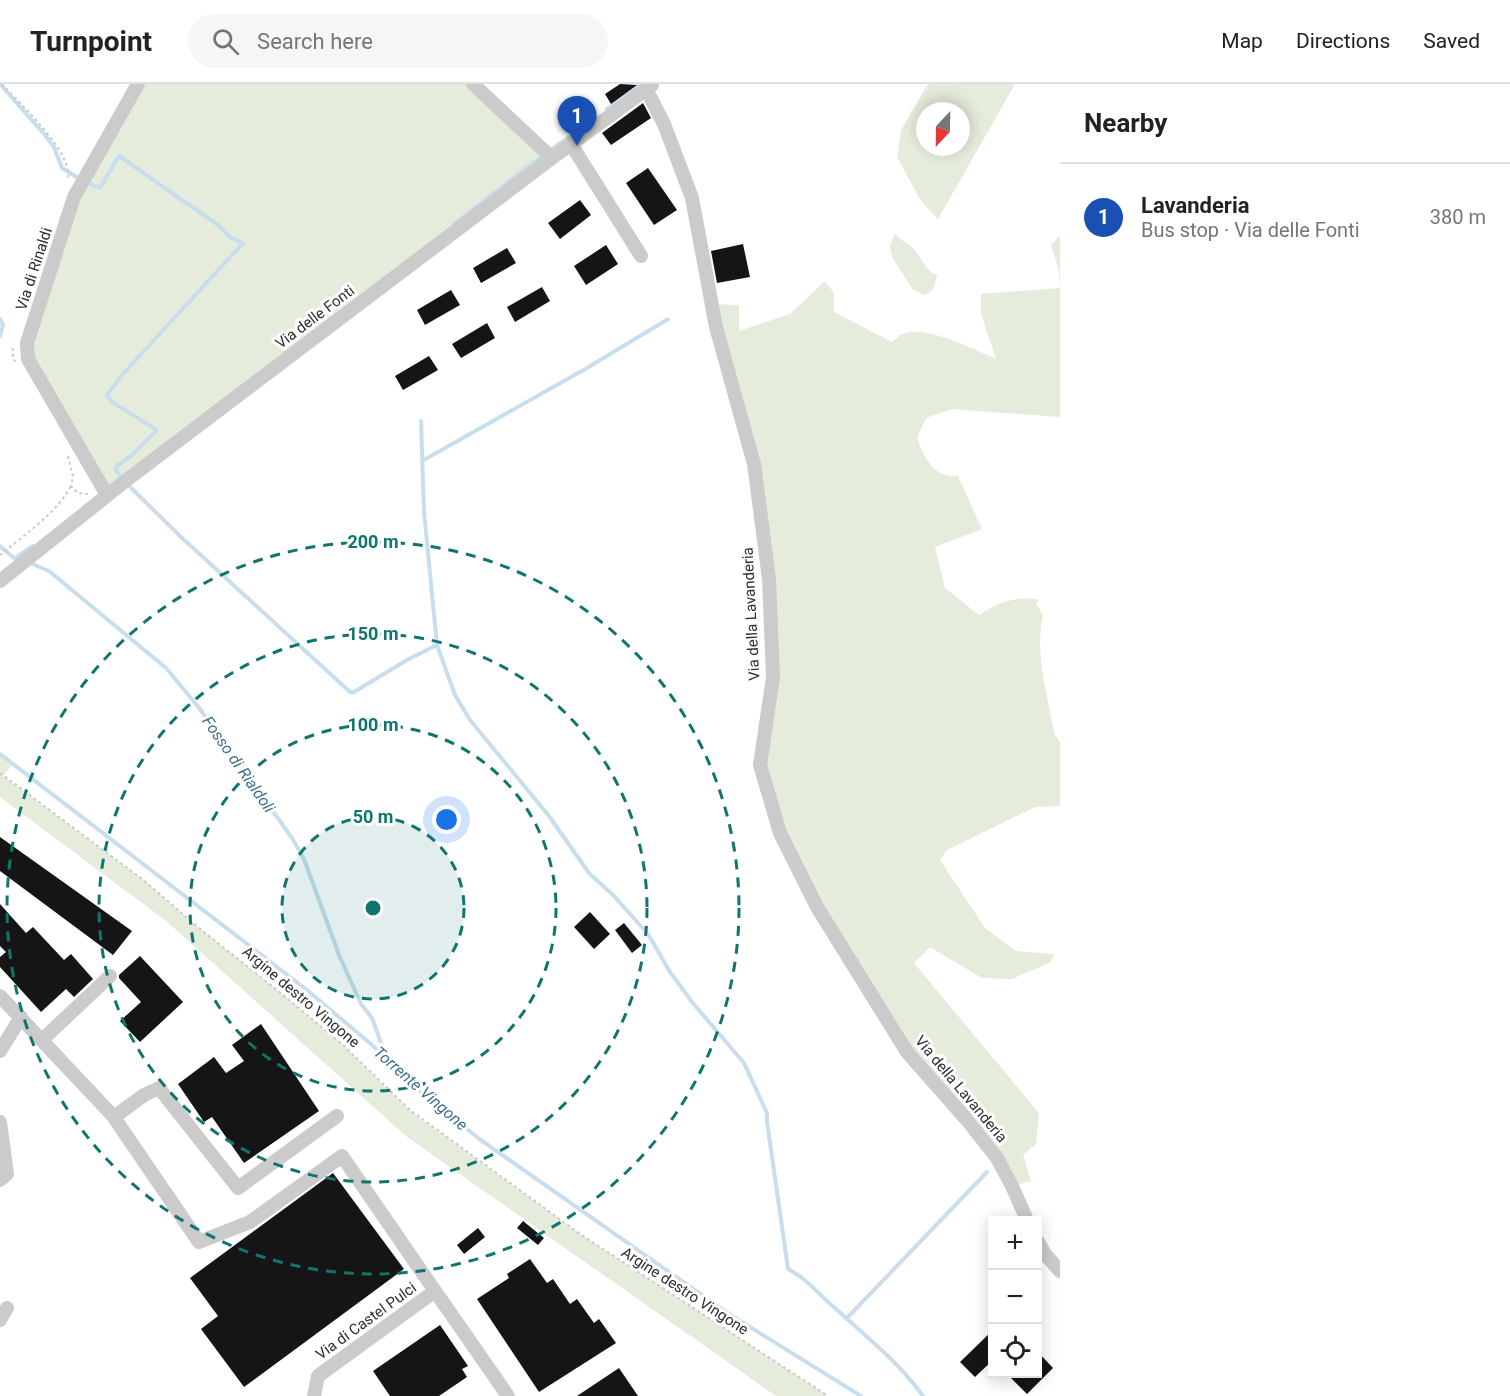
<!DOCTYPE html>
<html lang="en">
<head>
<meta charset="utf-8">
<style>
  :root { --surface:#fff; --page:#f6f6f6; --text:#222; --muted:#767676; --line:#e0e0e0; --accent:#e53140 }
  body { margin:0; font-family:Roboto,sans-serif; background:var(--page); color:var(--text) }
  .controls { position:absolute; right:18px; bottom:18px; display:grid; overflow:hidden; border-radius:0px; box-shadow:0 3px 15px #0003 }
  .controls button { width:54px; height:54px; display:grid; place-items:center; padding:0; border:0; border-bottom:2px solid var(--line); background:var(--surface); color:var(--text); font:30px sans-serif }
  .compass { position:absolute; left:916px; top:18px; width:54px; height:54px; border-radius:50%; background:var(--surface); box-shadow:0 3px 15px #0003; rotate:202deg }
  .you { position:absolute; left:447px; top:736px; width:21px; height:21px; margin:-15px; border:4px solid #fff; border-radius:50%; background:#1a73e8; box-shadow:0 0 0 9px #1a73e833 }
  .badge { display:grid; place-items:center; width:39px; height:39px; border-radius:50%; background:var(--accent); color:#fff; font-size:20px; font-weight:700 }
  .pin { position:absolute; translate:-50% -50px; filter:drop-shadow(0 2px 3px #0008) }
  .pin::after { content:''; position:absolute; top:32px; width:21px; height:18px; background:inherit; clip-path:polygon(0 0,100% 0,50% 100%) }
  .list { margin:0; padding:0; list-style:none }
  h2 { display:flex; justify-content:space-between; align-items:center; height:78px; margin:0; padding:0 24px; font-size:26px }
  h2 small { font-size:20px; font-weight:400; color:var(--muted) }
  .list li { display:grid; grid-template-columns:39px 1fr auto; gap:18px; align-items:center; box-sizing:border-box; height:108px; padding:0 24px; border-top:2px solid var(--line) }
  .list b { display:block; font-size:22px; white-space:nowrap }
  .list p { margin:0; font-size:20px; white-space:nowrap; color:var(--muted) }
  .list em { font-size:20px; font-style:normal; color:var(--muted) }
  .icon { flex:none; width:33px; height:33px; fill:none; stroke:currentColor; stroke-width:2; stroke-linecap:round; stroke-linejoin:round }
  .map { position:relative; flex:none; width:1060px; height:1312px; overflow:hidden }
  header { display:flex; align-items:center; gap:36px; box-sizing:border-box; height:84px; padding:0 30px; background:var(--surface); border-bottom:2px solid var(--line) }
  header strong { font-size:28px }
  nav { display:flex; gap:33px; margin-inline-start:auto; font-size:21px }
  .search { width:420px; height:54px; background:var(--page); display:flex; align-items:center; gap:15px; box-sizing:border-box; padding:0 21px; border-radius:33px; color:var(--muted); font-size:22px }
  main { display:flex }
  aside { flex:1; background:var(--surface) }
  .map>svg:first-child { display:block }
</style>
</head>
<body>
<header>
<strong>Turnpoint</strong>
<div class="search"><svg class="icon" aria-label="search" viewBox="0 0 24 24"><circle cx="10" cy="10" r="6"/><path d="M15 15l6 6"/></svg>Search here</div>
<nav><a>Map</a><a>Directions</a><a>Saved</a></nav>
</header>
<main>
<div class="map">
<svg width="1060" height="1312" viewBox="0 0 1060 1312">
  <rect width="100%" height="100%" fill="#fff"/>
  <!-- green -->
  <path fill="#e5ecdc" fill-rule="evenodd" d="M137,0H472L552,74L107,411L28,275L74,113Z
    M928,0H1015L938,135L921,117L897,73L901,46ZM925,27H961V63H925Z
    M895,149C899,156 908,159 914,165C922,174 924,186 937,191L933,206L925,211L913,206L892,173L890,162Z
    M1060,151V333L952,325L926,334L917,354C925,374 933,394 958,392L982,445L935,463L945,504L979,531C995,520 1020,510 1039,516L1036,519L1043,532C1034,569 1048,612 1054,649L1060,658V722L1035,723L947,766L940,776L985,844L1016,867L1054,870L1051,878L1012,895L982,894L930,863L914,879L1039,1029L1036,1060L1023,1071L1031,1097L1012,1102L907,968L780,749L760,681L773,593L754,380L711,220L739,221V247L790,230L825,197L834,209V228L892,258C895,256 899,251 903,250C924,240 976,266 996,275L981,230V210L1060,204L1059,188L1051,161Z
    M0,670L13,680L3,692L142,795L199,844L277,906L343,961L410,1027L580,1150L828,1312H776L407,1053L165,836L0,713Z"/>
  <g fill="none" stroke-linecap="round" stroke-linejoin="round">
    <!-- stream -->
    <path stroke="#c8deec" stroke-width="4" d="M0,0L45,51L54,63L62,84L83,97L100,104L119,72L218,141L230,153L243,159L122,291L107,311L112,318L157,346L131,372L117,382L116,386L123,396L180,452L350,608H354L407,576L437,561
      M607,25L640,0
      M454,140L534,78L572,51
      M0,235L3,241L0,252
      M421,337L424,428L437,561L455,611L470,636L549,732L589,789L614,812L648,850L670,888L692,918L744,979L767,1029V1038L788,1185C804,1193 814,1205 827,1217C860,1247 897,1276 923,1312
      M422,377L587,284L668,235
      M0,462L15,475
      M15,474L33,462
      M28,478L49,487L166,584L200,625L292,754L304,775L339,871L361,920L372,934L385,970
      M0,670L307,906L385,972L415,1003L478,1054L729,1230L861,1312
      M847,1234L987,1088"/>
  </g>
  <!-- building -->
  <path fill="#151515" d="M620,0L637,1L611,20L605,10Z
    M643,19L651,34L611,61L602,49Z
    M648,84L677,126L654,141L626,99Z
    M580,116L591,131L560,155L548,139Z
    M743,160L750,193L717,199L711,167Z
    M606,161L618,180L586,201L574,182Z
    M507,164L516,179L481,199L473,184Z
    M542,203L550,217L515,238L507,223Z
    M451,206L460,221L425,241L417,226Z
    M487,239L495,254L461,274L452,260Z
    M429,272L438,286L403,306L395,292Z
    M0,753L132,847L113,871L0,787Z
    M0,820L26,849L33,843L64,876L71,870L93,895L92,896L74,913L66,905L41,928L0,883V873L6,868L0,862Z
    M590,828L610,850L594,865L574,843Z
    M624,839L642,861L632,869L615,846Z
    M140,872L183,918L140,958L120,937L141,918L119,894V891Z
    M261,940L319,1027L244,1079L212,1033L204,1038L178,1000L214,973L226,989L244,977L232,961Z
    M333,1089L404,1185L244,1303L201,1245L218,1232L190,1194Z
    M523,1137L544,1154L538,1161L517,1144Z
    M478,1144L485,1153L464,1170L457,1161Z
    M530,1175L547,1199L553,1195L570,1220L577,1215L594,1239L599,1235L616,1259L539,1308L477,1215L509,1194L507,1190Z
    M440,1241L468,1282L462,1285L467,1293L439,1312H390L373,1287Z
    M993,1246V1276L975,1293L960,1278Z
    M1038,1268L1053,1284L1027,1310L1007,1290H1038Z
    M619,1284L638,1312H577Z"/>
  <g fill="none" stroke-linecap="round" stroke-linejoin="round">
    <!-- path -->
    <path stroke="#cbcbcb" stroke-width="2" stroke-dasharray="3 3" stroke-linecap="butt" d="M2,0C20,20 74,69 68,96
      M13,264L12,268L15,278
      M68,372L73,393L71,402L78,409L88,410
      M0,471C24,451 56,430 71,402
      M0,689L142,795L199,844L277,906L343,961L410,1026L580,1150L828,1312"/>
    <!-- minor -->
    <path stroke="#cbcbcb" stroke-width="14" d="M473,0L552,74
      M646,5L664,40L692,114L716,243L754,380L769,495L773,593L760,681L780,749L817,823L907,968L967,1036L997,1074L1012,1102L1027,1136
      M571,60L641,172
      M107,411L28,275L27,259L74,113L138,0
      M0,497L124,398L552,74L652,1
      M0,912L114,1033L144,1011L159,1004L238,1104L337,1032
      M42,956L110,892
      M0,967L21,933
      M113,1032L199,1158L250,1138L342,1072L435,1207
      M0,1038L7,1090L0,1096
      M1038,1158L1045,1170L1060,1187
      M0,1236L7,1224
      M314,1312L318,1292L435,1207L508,1312"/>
  </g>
  <!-- distance rings -->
  <circle cx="373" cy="824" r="91" fill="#0f766e" fill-opacity=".12"/>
  <g fill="none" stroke="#0f766e" stroke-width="3" stroke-dasharray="10 8">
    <circle cx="373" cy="824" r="91"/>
    <circle cx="373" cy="824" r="183"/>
    <circle cx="373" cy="824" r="274"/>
    <circle cx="373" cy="824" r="366"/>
  </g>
  <g text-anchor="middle" stroke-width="6" stroke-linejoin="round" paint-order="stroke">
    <!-- street labels -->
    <g font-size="15" fill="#2e2e2e" stroke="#fff">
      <text transform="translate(34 185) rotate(-72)" y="5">Via di Rinaldi</text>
      <text transform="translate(315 233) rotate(-37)" y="5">Via delle Fonti</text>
      <text transform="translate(751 530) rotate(-93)" y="5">Via della Lavanderia</text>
      <text transform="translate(301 913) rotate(40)" y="5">Argine destro Vingone</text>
      <text transform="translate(961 1005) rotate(50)" y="5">Via della Lavanderia</text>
      <text transform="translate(685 1207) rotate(33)" y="5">Argine destro Vingone</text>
      <text transform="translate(366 1237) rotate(-36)" y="5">Via di Castel Pulci</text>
    </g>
    <!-- water labels -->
    <g font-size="16" font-style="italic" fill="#3c7091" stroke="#fff">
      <text transform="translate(239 680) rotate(55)" y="6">Fosso di Rialdoli</text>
      <text transform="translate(421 1004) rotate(41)" y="6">Torrente Vingone</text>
    </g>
  </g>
  <circle cx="373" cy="824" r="9" fill="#0f766e" stroke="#fff" stroke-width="3"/>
  <g font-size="18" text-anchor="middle" font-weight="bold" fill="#0f766e" stroke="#fff" stroke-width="6" stroke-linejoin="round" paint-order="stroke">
    <text x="373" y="464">200 m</text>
    <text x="373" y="556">150 m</text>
    <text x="373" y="647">100 m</text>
    <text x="373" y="739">50 m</text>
  </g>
</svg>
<div class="controls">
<button>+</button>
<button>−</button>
<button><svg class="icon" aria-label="locate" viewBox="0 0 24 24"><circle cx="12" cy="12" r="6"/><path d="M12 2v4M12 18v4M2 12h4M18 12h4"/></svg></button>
</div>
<svg class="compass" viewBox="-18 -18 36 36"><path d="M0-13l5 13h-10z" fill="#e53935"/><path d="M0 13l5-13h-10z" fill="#767676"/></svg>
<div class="you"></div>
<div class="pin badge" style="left:577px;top:62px;background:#1a4fb4">1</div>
</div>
<aside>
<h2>Nearby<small></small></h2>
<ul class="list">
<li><span class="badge" style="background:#1a4fb4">1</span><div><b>Lavanderia</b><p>Bus stop · Via delle Fonti</p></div><em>380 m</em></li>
</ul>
</aside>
</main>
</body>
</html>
